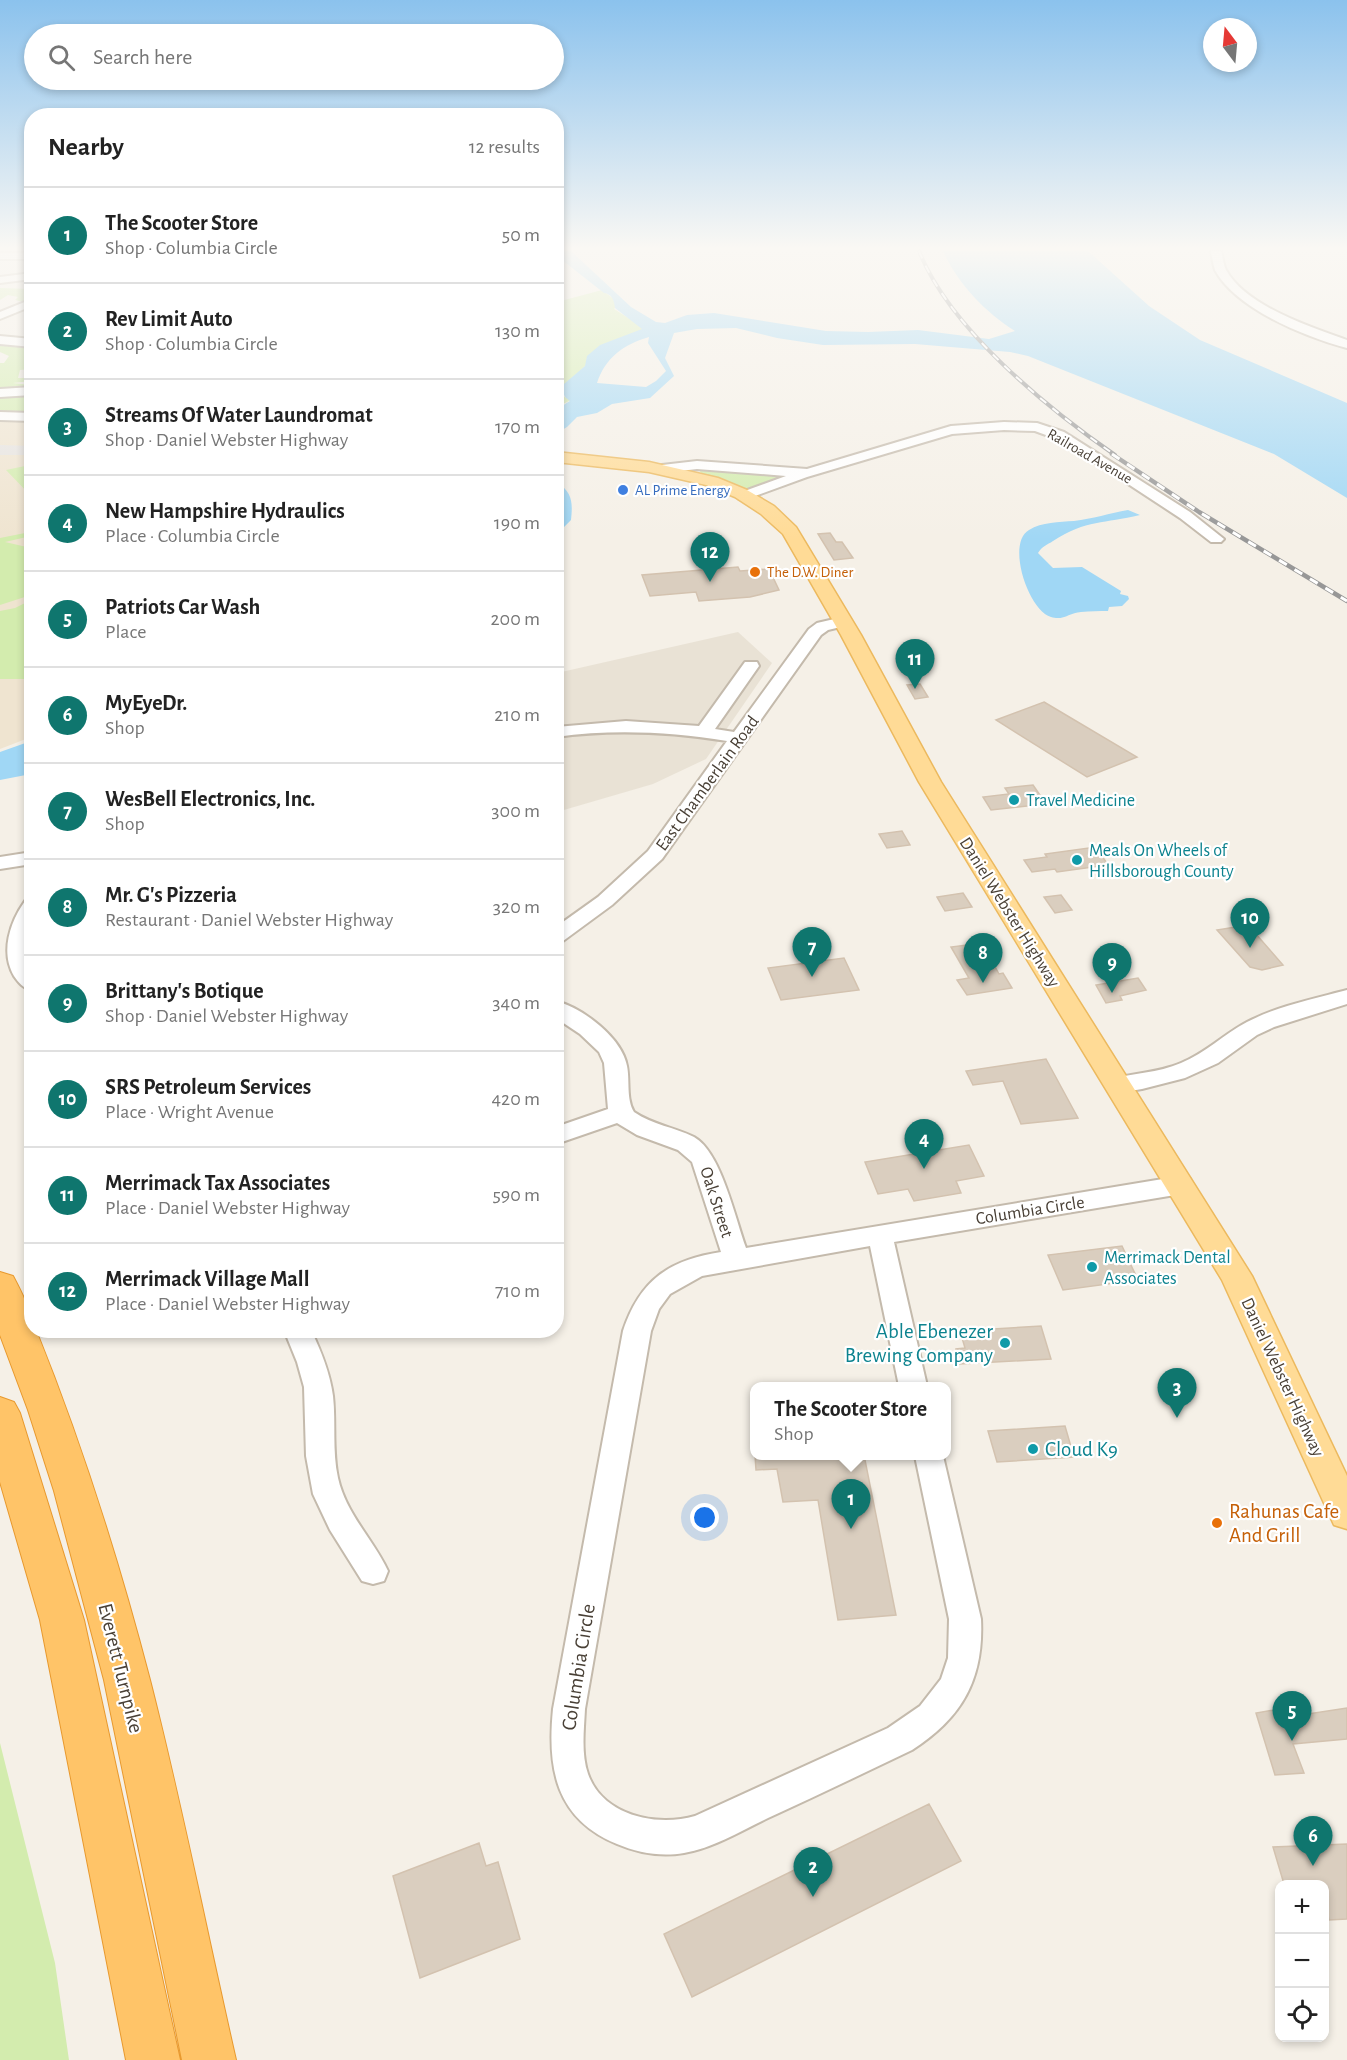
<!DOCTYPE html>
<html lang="en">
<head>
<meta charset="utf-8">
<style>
  :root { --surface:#fff; --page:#f6f6f6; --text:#222; --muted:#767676; --line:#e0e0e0; --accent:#0f766e }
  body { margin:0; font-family:"Alegreya Sans",sans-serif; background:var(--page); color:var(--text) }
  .controls { position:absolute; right:18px; bottom:18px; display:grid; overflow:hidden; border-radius:12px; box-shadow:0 3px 9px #0003 }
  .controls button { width:54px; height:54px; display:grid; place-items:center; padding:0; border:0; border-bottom:2px solid var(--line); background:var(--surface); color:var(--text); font:30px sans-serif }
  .compass { position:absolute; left:1203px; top:18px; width:54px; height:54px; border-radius:50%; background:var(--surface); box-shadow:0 3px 9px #0003; rotate:344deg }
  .you { position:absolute; left:705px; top:1518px; width:21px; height:21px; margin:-15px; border:4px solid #fff; border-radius:50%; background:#1a73e8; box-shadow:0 0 0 9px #1a73e833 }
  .badge { display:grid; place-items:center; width:39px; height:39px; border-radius:50%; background:var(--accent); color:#fff; font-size:20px; font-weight:700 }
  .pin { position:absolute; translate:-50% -50px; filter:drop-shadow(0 2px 3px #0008) }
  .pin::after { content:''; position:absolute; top:32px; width:21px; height:18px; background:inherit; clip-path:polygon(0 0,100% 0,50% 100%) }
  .popup { position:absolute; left:750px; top:1382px; width:201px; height:78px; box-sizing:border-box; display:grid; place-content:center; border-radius:12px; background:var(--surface); filter:drop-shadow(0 2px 4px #0005); font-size:20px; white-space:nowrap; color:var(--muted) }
  .popup b { font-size:22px; color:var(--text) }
  .popup::after { content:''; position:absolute; left:50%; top:100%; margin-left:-12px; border:12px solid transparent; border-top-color:var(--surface) }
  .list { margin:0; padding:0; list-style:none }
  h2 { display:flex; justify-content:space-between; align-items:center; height:78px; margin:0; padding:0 24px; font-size:26px }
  h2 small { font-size:20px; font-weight:400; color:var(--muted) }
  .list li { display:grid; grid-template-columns:39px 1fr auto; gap:18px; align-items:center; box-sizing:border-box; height:96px; padding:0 24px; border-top:2px solid var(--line) }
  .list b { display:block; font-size:22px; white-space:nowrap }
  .list p { margin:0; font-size:20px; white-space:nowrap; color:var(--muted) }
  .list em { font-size:20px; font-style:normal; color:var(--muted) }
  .icon { flex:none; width:33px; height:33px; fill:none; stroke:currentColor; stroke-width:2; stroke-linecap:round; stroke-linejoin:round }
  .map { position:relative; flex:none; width:1347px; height:2060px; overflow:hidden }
  .search { position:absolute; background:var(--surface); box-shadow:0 3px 9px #0003; left:24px; top:24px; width:540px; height:66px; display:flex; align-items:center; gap:15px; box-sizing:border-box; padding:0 21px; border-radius:33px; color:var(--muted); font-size:22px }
  .panel { position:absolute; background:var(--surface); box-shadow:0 3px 9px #0003; left:24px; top:108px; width:540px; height:1230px; border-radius:24px }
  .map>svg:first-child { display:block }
</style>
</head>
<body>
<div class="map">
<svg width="1347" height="2060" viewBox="0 0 1347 2060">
  <rect width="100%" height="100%" fill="#f5f0e7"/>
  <!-- residential -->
  <path fill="#e9e2d5" d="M738,632L772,663L706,759L653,784L557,812V673Z"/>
  <!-- education -->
  <path fill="#efe4d0" d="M0,419L31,420V737L0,749Z"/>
  <!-- green -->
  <path fill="#d3ecae" d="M0,288L31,289V299L24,302L15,300L18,297L8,295L0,300Z
    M602,290L619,303L614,309L646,329L590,361L563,389L561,395L571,400L557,407V302Z
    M0,342L31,344V369L20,370L18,378H31V381L13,383L31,385V389L0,392V363H4L9,356L0,352Z
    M31,391V415L0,414V393Z
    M25,466L31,467V496L6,470Z
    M703,469L790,475L745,489L701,473L699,470Z
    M30,532L31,536L5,542L31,548V595L0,605V538Z
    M31,600V676L24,679H0V611L15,608Z
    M0,1743L55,1963L69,2060H0Z"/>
  <!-- parking -->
  <path fill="#e6e3e0" d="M0,445L31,446V455H0Z"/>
  <!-- water -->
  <path fill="#a0d7f5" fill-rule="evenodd" d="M557,251H571L631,307L656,322L665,323L687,315L714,313L826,331L868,332L918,330L989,339L1015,331C985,312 958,284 943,251H1088L1149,306L1200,340L1347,403V498L1274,454L1028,356L1010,352L915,344L823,345L777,338L736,328L697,329L674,333L665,358L674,376L650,398L612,404L597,413L577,417L567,427L557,433C556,417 555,409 570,401L565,397L562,390L564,384L585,366L587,356L600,345L642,329L615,308C614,300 612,294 604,293L557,256ZM649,337L648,343L666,371L656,381L646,387L597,383C605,358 624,344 649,337Z
    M557,482C572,493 573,501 571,520L557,534Z
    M1128,510L1140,515C1104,524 1087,519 1053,541C1047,545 1042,546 1038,553L1053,568L1082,567L1121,591L1120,594L1128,596L1129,599L1122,606L1109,607L1108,611C1099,611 1090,611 1081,612C1069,613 1063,621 1051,617C1028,610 1006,543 1029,530C1042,522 1059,522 1074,521C1092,519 1110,513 1128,510Z
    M31,741V774L0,780V752Z"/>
  <!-- building -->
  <path fill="#dacebf" stroke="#d3c2af" stroke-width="1.5" d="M830,533L836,542H842L853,558L834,560L818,534Z
    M738,567L740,571L769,569L779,590L750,597L699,601L696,592L650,596L642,575Z
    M919,653L930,670L913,672L902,654Z
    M920,684L928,697L915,699L907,685Z
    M1044,702L1137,757L1087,777L996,720Z
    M1033,785L1046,804L991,810L983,797L1009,794L1005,788Z
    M902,831L910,845L887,848L879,834Z
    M1096,847L1108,865L1057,872L1055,869L1032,872L1024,860L1047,857L1045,854Z
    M963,893L972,907L945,911L937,897Z
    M1061,895L1072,910L1055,913L1044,897Z
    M1248,925L1283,965L1262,970L1250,967L1217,930Z
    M982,943L999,974L1003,973L1012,988L967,995L957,980L969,978L951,947Z
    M844,958L859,990L781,1000L768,968Z
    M1138,978L1146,990L1120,996L1122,1000L1106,1003L1096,985Z
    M1046,1059L1078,1118L1021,1124L1003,1081L973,1085L966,1071Z
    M969,1145L984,1176L956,1181L961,1193L914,1201L908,1189L878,1194L865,1162Z
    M1122,1246L1138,1280L1063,1290L1048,1255Z
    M1041,1326L1051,1359L959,1364L956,1349L965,1348L960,1331Z
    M1065,1426L1074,1457L997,1462L988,1431Z
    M755,1455H864L896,1615L838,1620L818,1500L783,1502L777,1469L756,1470Z
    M1347,1708V1739L1293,1744L1304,1773L1275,1775L1256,1713L1280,1709L1282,1718Z
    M929,1804L961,1861L692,1997L664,1934Z
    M479,1843L486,1866L498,1862L520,1939L420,1978L393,1876Z
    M1347,1844V1919L1329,1920L1328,1915H1324V1884H1284L1273,1847Z"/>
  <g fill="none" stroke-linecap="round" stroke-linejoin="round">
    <defs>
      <path id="minor" d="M1211,251H1221C1223,257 1223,264 1226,270C1246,306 1310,327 1347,340V348C1306,337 1236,309 1215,270C1213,264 1212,257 1211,251Z
        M0,253H32V259H0Z
        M32,273V279L0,283V277Z
        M32,299V306L0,319V312Z
        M0,336L32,339V347L0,344Z
        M32,387V395L0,397V389Z
        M0,412L32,413V421L0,420Z
        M1004,422L1037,423L1064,432L1190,512L1224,539L1221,542H1211L1180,518L1087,457L1054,438L1035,431L1004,430L952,434L807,477L744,500L739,499L737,496L739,493L786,476L697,469L662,473L655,469L662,465L697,461L807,469L951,426Z
        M843,617L849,619L851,622L849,625L828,630L821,635L662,859L612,905L563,941L556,943V927L598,897L648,851L727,741C670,732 614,729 556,737V727L626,721L699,726L745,662H757L759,666L715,729L734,732L809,629L817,623Z
        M32,852V864L0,869V857Z
        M32,899V926L27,953L32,969V991C23,988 19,983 14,976C0,952 10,922 25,901Z
        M1347,990V1004L1274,1027L1257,1035L1218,1063L1185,1078L1142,1089L1118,1093L1110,1091L1106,1085L1110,1079C1133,1073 1158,1073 1181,1063C1206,1053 1224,1034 1247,1022C1278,1006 1313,999 1347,990Z
        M556,1001C583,1008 622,1038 627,1066C630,1081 626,1099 634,1112C653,1125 674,1127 694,1137C721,1152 735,1218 746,1248L1181,1176L1190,1179L1193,1185L1190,1191L1181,1194L894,1242L927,1386H899L870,1246L702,1276L670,1294L659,1309L651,1331L585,1709C584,1730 581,1754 588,1774C603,1816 657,1827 695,1816L888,1728L920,1706L941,1679L948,1658L949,1619L915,1456H943L981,1619C984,1679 962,1718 912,1750C864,1773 816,1796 768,1818C741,1831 713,1848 684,1853C661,1857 638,1853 617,1844C556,1819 547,1769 553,1709L623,1331C640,1280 669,1260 721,1252L692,1162L678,1150L637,1135L617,1123L556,1144V1127L608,1109L604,1063L599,1052L580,1034L556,1018Z
        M284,1330H311C321,1351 330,1373 333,1396C336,1423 332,1451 338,1478C346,1514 373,1539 388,1571L384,1581L373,1584L362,1581L330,1530L313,1494L306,1456L304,1387L297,1362Z"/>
      <path id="major" d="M556,452L649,462L718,478L747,490L774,506L796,527L861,635L941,782L1252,1276L1347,1476V1529L1334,1525L1222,1280L919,782L841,635L783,534L761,514L735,497L706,485L649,472L556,462Z"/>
      <path id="highway" d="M0,1272L13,1276C22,1293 32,1312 32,1330H36C82,1444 119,1561 150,1680C182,1805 207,1933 236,2060H182L104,1680L54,1491L28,1410L0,1335Z
        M0,1397L14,1402L20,1413L84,1620L180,2060H126L40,1620L0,1482Z"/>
    </defs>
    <!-- minor casing -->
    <use href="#minor" stroke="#c4baac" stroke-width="4"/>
    <!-- major casing -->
    <use href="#major" stroke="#ecb95e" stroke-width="3"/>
    <!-- highway casing -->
    <use href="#highway" stroke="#e8992e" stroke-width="2"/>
    <!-- minor -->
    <use href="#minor" fill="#fff" fill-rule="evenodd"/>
    <!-- major -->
    <use href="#major" fill="#ffdb96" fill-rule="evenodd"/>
    <!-- highway -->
    <use href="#highway" fill="#ffc468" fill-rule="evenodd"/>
    <defs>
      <path id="rail-far1" d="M919,251C950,329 1047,408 1115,455"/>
      <path id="rail" d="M1112,454L1199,512L1347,601"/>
    </defs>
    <!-- rail-far1 casing -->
    <use href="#rail-far1" stroke="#979797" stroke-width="4"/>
    <!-- rail casing -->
    <use href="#rail" stroke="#979797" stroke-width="4.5"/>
    <!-- rail-far1 -->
    <use href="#rail-far1" stroke="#fff" stroke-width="2" stroke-dasharray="8" stroke-linecap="butt"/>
    <!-- rail -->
    <use href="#rail" stroke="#fff" stroke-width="3" stroke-dasharray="9" stroke-linecap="butt"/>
  </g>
  <!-- sky -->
  <linearGradient id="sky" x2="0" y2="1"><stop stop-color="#8bc2ed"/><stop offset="0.46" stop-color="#faf8f4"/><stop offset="1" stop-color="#faf8f4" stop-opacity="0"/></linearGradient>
  <rect width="1347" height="540" fill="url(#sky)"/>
  <!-- markers -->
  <circle fill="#3f7fe0" stroke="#fff" stroke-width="2" cx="623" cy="490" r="6"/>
  <g fill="#e8710a" stroke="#fff" stroke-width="2">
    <circle cx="755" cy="572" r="6"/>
    <circle cx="1217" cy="1523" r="6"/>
  </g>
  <g fill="#0f9aa8" stroke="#fff" stroke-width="2">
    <circle cx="1014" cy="800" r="6"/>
    <circle cx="1077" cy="860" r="6"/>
    <circle cx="1092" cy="1267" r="6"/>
    <circle cx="1005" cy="1343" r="6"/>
    <circle cx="1033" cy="1449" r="6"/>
  </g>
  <g text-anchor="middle" stroke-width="4.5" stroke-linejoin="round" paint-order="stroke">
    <!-- far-street labels -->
    <g font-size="15" fill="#494036" stroke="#fff">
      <text transform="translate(1090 456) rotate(30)" y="5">Railroad Avenue</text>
    </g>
    <!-- far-shop labels -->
    <g font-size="15" fill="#366cbe" stroke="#fff" text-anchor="start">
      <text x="635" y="495">AL Prime Energy</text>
    </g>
    <!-- far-food labels -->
    <g font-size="15" fill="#c56008" stroke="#fff" text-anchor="start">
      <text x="767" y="577">The D.W. Diner</text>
    </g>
    <!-- street labels -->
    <g font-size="18" fill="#494036" stroke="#fff">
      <text transform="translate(707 783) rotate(-54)" y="6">East Chamberlain Road</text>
      <text transform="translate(1010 912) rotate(58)" y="6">Daniel Webster Highway</text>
      <text transform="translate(717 1202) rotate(72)" y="6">Oak Street</text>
      <text transform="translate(1030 1210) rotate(-9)" y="6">Columbia Circle</text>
      <text transform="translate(1283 1377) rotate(65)" y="6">Daniel Webster Highway</text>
    </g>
    <!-- culture labels -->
    <g font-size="18" fill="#0d838f" stroke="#fff" text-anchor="start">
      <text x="1026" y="806">Travel Medicine</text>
      <text x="1089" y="856">Meals On Wheels of<tspan x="1089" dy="21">Hillsborough County</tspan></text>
      <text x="1104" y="1263">Merrimack Dental<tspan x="1104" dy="21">Associates</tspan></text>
    </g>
    <!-- near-culture labels -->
    <g font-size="21" fill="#0d838f" stroke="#fff" text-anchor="end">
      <text x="993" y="1338">Able Ebenezer<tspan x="993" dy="24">Brewing Company</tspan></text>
      <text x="1045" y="1456" text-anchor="start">Cloud K9</text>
    </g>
    <!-- near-food labels -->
    <g font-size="21" fill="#c56008" stroke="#fff" text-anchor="start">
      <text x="1229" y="1518">Rahunas Cafe<tspan x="1229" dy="24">And Grill</tspan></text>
    </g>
    <!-- near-street labels -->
    <g font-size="21" fill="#494036" stroke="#fff">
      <text transform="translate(578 1667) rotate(-81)" y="7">Columbia Circle</text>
      <text transform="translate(121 1668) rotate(76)" y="7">Everett Turnpike</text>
    </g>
  </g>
</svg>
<div class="controls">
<button>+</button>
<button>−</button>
<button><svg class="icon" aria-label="locate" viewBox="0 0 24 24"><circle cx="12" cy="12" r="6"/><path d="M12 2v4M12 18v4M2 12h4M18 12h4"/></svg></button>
</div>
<svg class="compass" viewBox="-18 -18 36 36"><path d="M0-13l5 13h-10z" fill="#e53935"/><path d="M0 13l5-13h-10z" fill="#767676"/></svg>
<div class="you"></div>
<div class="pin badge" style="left:851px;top:1529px">1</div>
<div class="popup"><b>The Scooter Store</b>Shop</div>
<div class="pin badge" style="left:813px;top:1897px">2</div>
<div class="pin badge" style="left:1177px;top:1418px">3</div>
<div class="pin badge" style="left:924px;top:1169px">4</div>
<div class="pin badge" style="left:1292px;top:1741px">5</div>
<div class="pin badge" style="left:1313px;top:1866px">6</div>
<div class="pin badge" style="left:812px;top:977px">7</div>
<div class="pin badge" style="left:983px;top:983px">8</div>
<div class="pin badge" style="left:1112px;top:993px">9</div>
<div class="pin badge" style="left:1250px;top:948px">10</div>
<div class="pin badge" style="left:915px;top:689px">11</div>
<div class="pin badge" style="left:710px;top:582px">12</div>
<div class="search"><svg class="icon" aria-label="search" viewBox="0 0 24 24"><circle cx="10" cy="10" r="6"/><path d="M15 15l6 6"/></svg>Search here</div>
<section class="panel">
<h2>Nearby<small>12 results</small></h2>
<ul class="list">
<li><span class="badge">1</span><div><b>The Scooter Store</b><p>Shop · Columbia Circle</p></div><em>50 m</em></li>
<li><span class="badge">2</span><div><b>Rev Limit Auto</b><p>Shop · Columbia Circle</p></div><em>130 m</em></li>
<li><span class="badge">3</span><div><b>Streams Of Water Laundromat</b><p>Shop · Daniel Webster Highway</p></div><em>170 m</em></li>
<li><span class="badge">4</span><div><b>New Hampshire Hydraulics</b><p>Place · Columbia Circle</p></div><em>190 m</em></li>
<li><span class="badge">5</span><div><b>Patriots Car Wash</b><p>Place</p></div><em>200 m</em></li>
<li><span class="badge">6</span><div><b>MyEyeDr.</b><p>Shop</p></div><em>210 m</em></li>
<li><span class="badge">7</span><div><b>WesBell Electronics, Inc.</b><p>Shop</p></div><em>300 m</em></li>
<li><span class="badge">8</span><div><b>Mr. G's Pizzeria</b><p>Restaurant · Daniel Webster Highway</p></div><em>320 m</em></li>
<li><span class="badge">9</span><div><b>Brittany's Botique</b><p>Shop · Daniel Webster Highway</p></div><em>340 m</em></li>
<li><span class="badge">10</span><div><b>SRS Petroleum Services</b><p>Place · Wright Avenue</p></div><em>420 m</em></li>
<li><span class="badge">11</span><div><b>Merrimack Tax Associates</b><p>Place · Daniel Webster Highway</p></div><em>590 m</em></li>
<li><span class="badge">12</span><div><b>Merrimack Village Mall</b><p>Place · Daniel Webster Highway</p></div><em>710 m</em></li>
</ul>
</section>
</div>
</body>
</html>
